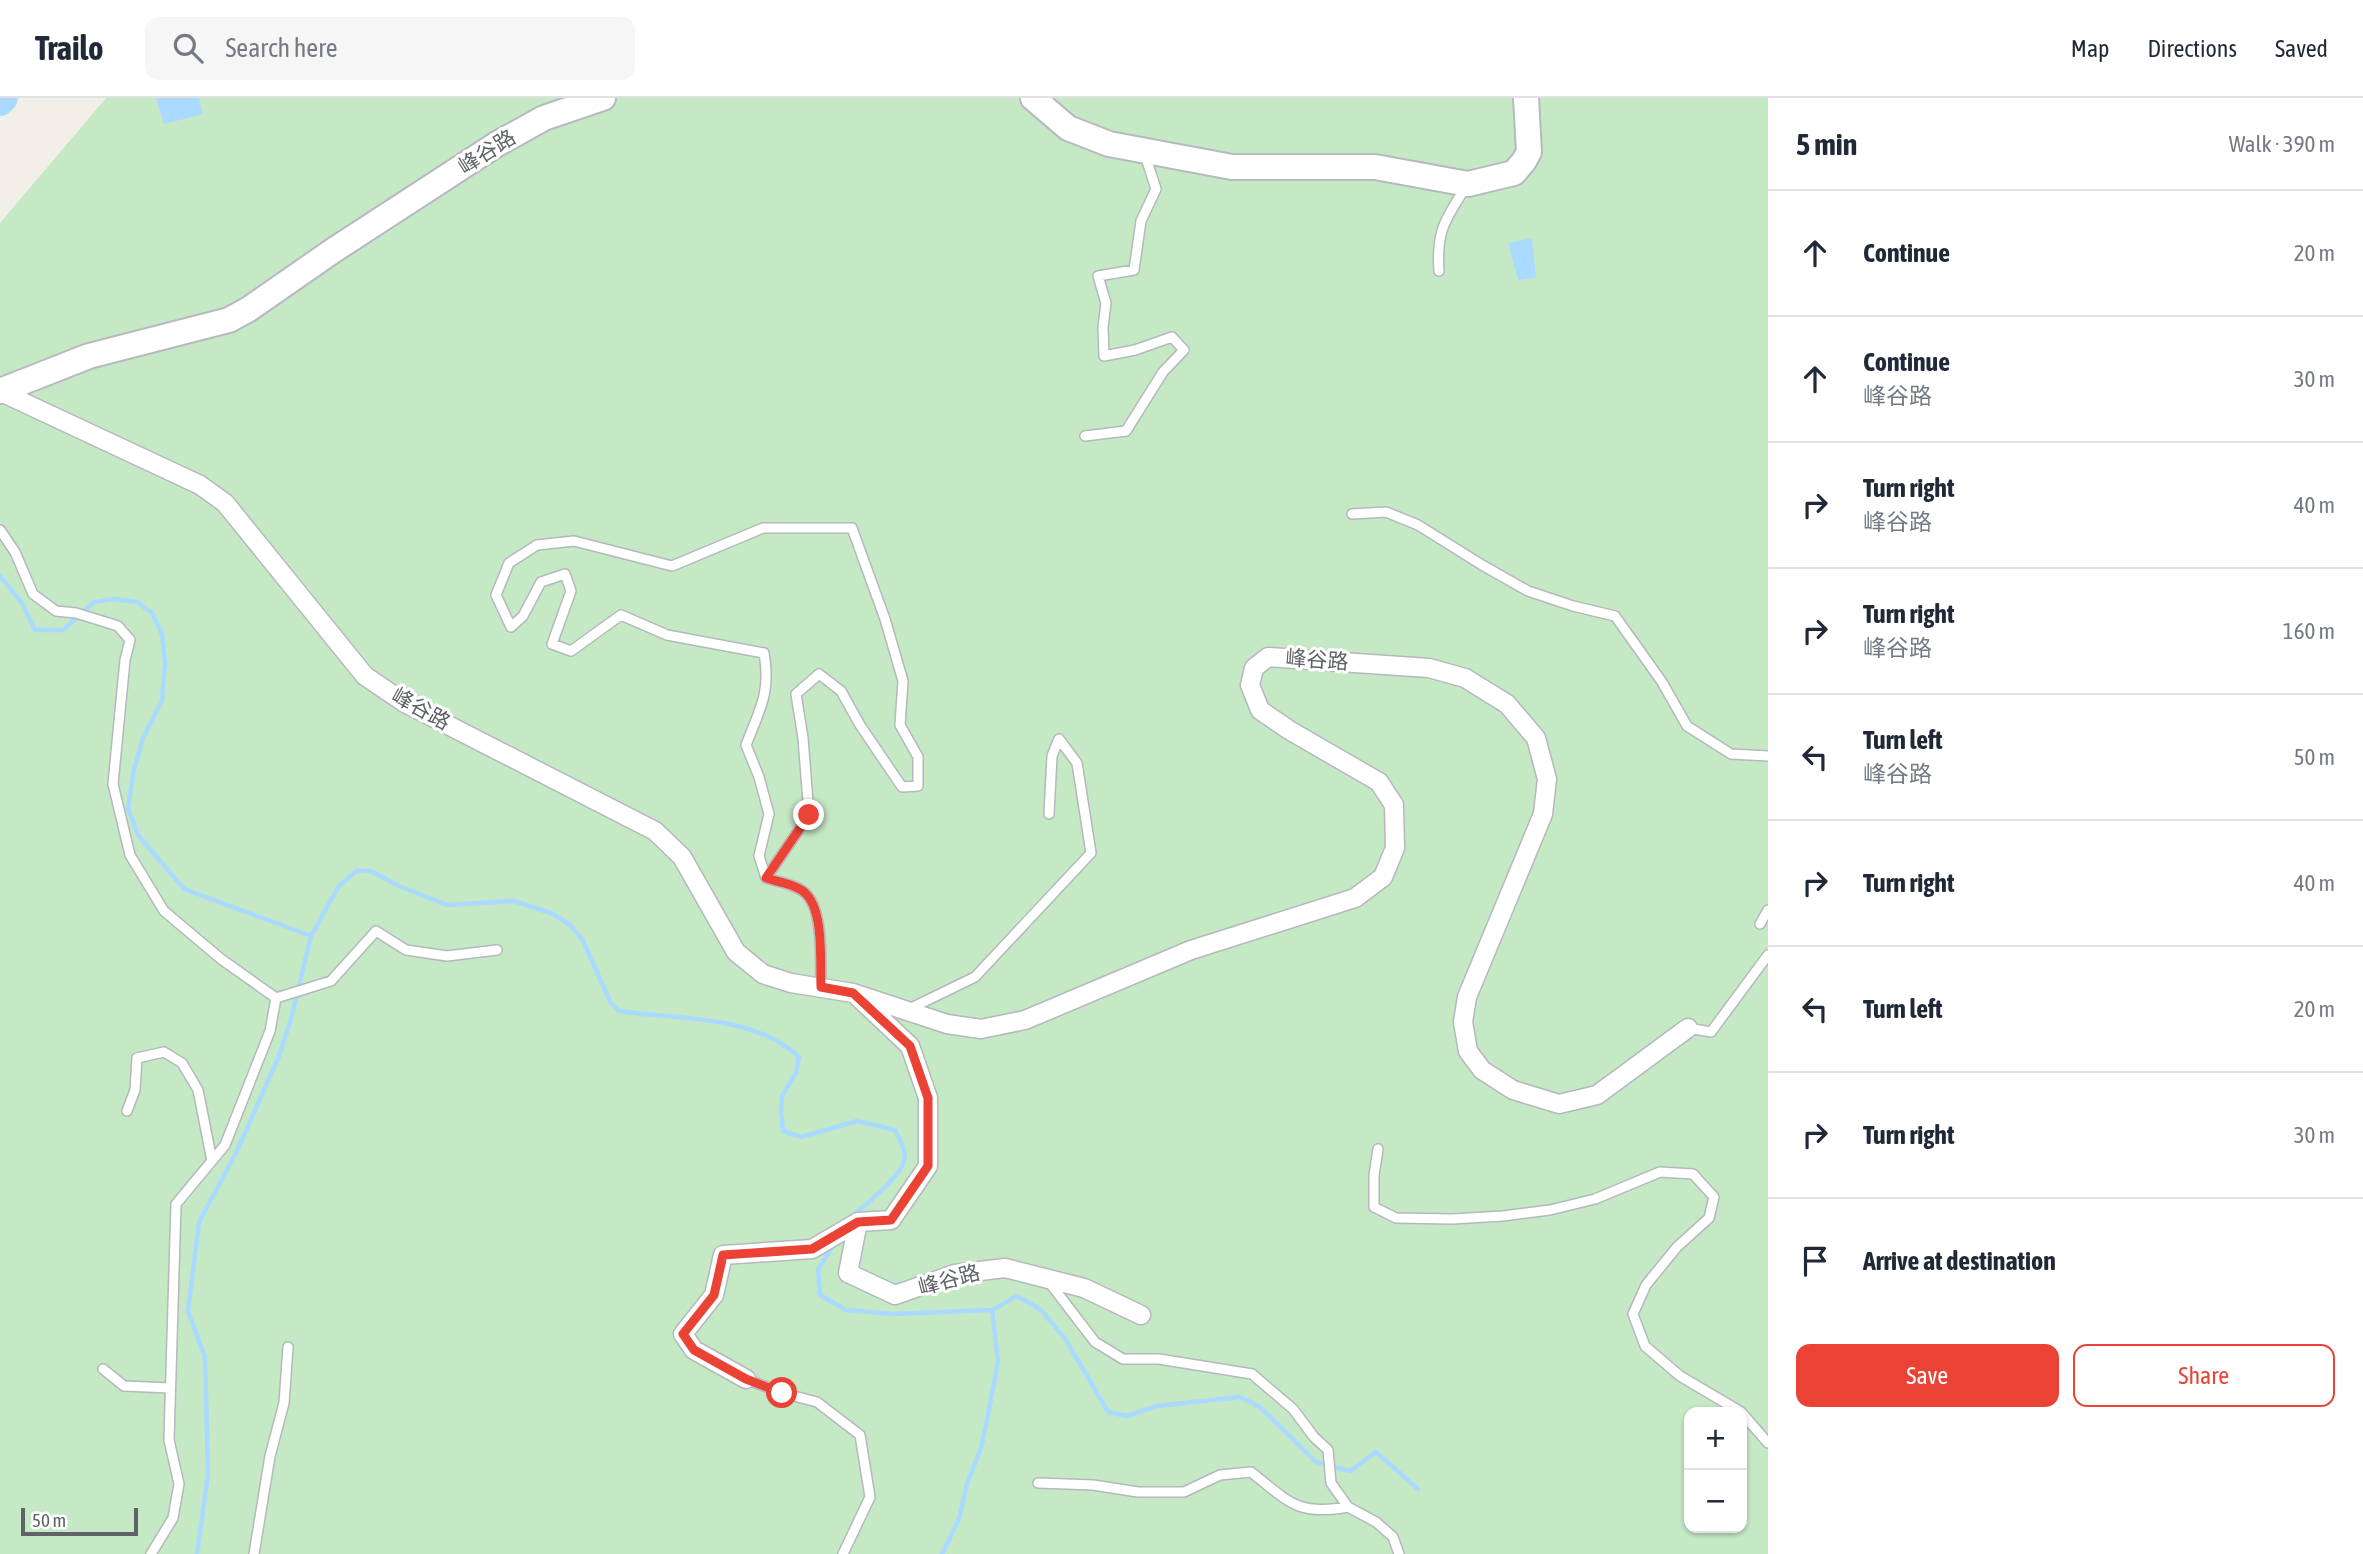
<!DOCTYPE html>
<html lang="en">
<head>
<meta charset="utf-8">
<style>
  :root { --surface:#fff; --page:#f6f6f7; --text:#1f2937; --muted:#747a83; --line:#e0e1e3; --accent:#ea4335 }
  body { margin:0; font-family:"Asap Condensed","Noto Sans TC",sans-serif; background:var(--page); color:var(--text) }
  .controls { position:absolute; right:21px; bottom:21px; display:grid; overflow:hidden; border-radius:14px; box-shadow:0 2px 5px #0004 }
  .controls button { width:63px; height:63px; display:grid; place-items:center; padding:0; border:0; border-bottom:2px solid var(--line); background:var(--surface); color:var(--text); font:35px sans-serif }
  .scale { position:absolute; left:21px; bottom:18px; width:117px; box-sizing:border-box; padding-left:7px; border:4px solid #5f6368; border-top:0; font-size:19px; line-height:24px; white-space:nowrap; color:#5f6368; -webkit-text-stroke:5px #fff; paint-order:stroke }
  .stop { position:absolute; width:21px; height:21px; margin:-16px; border:5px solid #ea4335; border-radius:50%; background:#fff }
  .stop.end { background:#ea4335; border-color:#fff; box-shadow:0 2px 7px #0008 }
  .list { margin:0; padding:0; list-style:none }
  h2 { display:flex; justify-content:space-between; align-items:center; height:91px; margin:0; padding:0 28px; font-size:30px }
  h2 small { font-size:23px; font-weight:400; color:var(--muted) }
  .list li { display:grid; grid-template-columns:46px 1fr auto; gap:21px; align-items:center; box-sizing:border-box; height:126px; padding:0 28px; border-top:2px solid var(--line) }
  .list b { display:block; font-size:26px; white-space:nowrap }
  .list p { margin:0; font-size:23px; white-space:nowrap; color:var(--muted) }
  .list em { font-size:23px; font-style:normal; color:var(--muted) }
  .actions { display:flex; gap:14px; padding:21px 28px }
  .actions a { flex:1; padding:16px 0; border:2px solid var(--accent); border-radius:14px; text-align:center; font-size:24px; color:var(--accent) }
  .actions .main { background:var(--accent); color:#fff }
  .icon { flex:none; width:38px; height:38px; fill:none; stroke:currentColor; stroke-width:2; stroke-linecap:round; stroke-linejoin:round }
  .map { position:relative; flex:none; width:1768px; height:1456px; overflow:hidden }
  header { display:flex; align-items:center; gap:42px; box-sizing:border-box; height:98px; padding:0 35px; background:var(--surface); border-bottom:2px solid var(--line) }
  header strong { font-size:33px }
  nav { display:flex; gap:38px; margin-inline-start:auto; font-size:24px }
  .search { width:490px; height:63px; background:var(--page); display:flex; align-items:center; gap:18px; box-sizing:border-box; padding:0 24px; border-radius:14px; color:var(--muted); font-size:26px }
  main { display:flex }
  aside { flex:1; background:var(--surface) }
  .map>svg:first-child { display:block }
</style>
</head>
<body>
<header>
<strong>Trailo</strong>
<div class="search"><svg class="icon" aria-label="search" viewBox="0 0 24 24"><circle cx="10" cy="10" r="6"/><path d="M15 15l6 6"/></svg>Search here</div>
<nav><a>Map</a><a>Directions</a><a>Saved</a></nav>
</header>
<main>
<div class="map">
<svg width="1768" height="1456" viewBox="0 0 1768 1456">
  <rect width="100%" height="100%" fill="#f1efe8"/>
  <!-- green -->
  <path fill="#c5e8c5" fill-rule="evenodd" d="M106,0H1768V1456H0V125ZM1689,1314H1742V1430H1689Z"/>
  <!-- water -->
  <path fill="#aadaff" d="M156,0H199L203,16L164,26Z
    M1532,140L1536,180L1518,182L1508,145Z"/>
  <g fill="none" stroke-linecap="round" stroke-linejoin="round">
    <!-- stream -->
    <path stroke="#aadaff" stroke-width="4.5" d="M0,478L22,505L35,532H63L94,504L114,501L137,504L152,515L162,536L165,565L162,603L143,640L134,672L128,711L138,737L184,791L311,838L339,788L356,773H371L399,788L447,807L514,803L551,815L569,826L582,841L611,905L619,913C678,922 753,916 799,959L796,975L782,998L781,1013L783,1033L801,1039L857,1023L895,1032C900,1042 907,1053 904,1064C899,1079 865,1108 852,1118
      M834,1146L818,1172L820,1197L846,1212L892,1216L992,1212L998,1263L987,1322L981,1350L967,1386L959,1421L942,1456
      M992,1212L1017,1198L1041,1212L1066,1242L1108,1314L1127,1318L1157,1308L1240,1299L1260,1309L1316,1364L1350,1373L1376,1354L1418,1391
      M197,1456L208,1377L205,1259L188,1213L199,1124L237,1053L279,958L291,921L311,838"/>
    <!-- river -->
    <path stroke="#aadaff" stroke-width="28" d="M0,4L4,0"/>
    <defs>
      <path id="lane" d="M1439,173C1436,131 1446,121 1467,87
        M1085,338L1126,333L1163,274L1184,252L1172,239L1135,252L1104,258L1103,229L1106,205L1098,178L1134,172L1141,123L1156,91L1145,57
        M1352,416L1386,414L1418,427L1482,467L1528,493L1573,508L1615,518L1662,584L1687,628L1731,656L1768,658
        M0,432L15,454L33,496L56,513L76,515L118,528L130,542L125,562L113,686L130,757L164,813L221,861L276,900L270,933L225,1047L176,1106L169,1342L179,1386L173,1420L151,1456
        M766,780L809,717L803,640L796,596L819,576L841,593L860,627L902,689L918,688V659L900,627L903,583L885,521L852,430H763L672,468L574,443L537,447L509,465L496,497L511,529L523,518L541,484L565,476L571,493L552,546L571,553L621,517L667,537L764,555C771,594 760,611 746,647L759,679L769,716L759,758L766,780C779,784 798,787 807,797C824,816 820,865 821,889
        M1760,826L1768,812
        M276,900L331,883L376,833L406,852L447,858L497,852
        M907,912L975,879L1091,755L1077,665L1059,641L1052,658L1049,716
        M1688,930L1711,934L1768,857
        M127,1013L135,992L137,960L164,954L182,965L198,992L212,1063
        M1378,1051L1374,1077V1109L1396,1120L1452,1121L1503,1118L1550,1112L1595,1101L1660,1074L1693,1076L1714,1099L1709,1120L1677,1149L1646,1187L1633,1216L1645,1248L1680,1278L1741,1314
        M1049,1184L1095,1244L1123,1261H1159L1252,1276L1293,1311L1314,1339L1328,1352L1331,1385L1348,1409L1376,1424L1393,1439L1399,1456
        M103,1271L124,1288L170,1290
        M746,1281L782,1295L817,1304L860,1337L870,1399L843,1456
        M1742,1315L1768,1345
        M1038,1385L1093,1387L1138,1394H1184L1220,1377L1251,1374C1289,1404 1297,1418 1348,1409
        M254,1456L270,1358L284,1305L288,1249"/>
      <path id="street" d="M1,294L200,387L225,405L365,578L405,605L655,733L682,759L736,854L763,876L791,885L853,895L947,926L981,931L1025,922L1191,852L1355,800L1383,779L1395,750L1394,707L1379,684L1289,632L1260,612L1250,587L1254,570L1268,559L1429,570L1465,580L1507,606L1536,640L1547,681L1543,716L1467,899L1463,924L1468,953L1482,972L1513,992L1559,1006L1597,997L1688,930
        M858,899L910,948L928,1000V1068L891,1122L858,1124L848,1175L895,1197L955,1176L1005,1170L1084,1190L1141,1217
        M746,1281L694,1252L683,1236L714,1197L723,1157L812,1151L858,1124"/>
      <path id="secondary" d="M1033,0L1068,30L1109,46L1232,69H1375L1468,86L1514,75L1524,63L1529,54L1526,0
        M0,293L89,258L229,222L249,211L334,152L497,46L544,20L603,0"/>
    </defs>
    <!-- lane casing -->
    <use href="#lane" stroke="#b5b8bc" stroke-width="12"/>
    <!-- street casing -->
    <use href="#street" stroke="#b5b8bc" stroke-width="21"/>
    <!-- secondary casing -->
    <use href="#secondary" stroke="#b6babf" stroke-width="28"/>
    <!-- lane -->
    <use href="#lane" stroke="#fff" stroke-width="9"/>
    <!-- street -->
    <use href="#street" stroke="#fff" stroke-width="18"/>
    <!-- secondary -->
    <use href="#secondary" stroke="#fff" stroke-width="24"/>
  </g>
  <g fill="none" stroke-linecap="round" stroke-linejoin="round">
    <!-- route -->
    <path stroke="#ea4335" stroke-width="9" d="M782,1295L746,1281L694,1252L683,1236L714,1197L723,1157L812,1151L858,1124L891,1122L928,1068V1000L910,948L853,895L821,889C820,865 824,816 807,797C799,787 778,784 766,780L809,717"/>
  </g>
  <g text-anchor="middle" stroke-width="6" stroke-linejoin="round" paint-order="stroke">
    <!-- street labels -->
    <g font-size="21" fill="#5f6368" stroke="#fff">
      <text transform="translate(487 54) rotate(-32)" y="7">峰谷路</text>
      <text transform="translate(1317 562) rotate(4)" y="7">峰谷路</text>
      <text transform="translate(421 611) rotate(29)" y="7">峰谷路</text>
      <text transform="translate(949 1182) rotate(-15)" y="7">峰谷路</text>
    </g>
  </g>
</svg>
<div class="controls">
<button>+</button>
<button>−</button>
</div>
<div class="scale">50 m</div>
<div class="stop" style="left:782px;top:1295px"></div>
<div class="stop end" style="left:809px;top:717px"></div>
</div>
<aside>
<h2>5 min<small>Walk · 390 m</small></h2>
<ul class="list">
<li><svg class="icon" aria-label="ahead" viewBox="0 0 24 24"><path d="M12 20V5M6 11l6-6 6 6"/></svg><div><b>Continue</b></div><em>20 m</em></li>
<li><svg class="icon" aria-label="ahead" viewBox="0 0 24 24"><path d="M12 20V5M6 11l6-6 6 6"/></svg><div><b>Continue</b><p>峰谷路</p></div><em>30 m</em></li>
<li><svg class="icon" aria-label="right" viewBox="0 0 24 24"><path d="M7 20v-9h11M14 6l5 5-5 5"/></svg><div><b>Turn right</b><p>峰谷路</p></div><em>40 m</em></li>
<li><svg class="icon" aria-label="right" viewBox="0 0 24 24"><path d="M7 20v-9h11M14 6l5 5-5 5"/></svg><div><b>Turn right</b><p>峰谷路</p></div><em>160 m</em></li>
<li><svg class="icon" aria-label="left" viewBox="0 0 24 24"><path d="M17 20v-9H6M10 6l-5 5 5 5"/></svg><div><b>Turn left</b><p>峰谷路</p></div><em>50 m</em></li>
<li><svg class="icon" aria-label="right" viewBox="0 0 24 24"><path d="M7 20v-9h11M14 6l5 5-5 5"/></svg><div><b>Turn right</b></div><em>40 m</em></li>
<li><svg class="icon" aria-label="left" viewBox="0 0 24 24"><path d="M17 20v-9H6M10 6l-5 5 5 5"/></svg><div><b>Turn left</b></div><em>20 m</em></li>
<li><svg class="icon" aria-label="right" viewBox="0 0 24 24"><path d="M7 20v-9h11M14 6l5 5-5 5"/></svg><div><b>Turn right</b></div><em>30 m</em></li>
<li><svg class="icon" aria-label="arrive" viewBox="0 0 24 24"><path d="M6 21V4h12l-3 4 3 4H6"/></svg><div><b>Arrive at destination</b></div></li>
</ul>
<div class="actions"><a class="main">Save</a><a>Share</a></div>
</aside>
</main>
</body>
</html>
